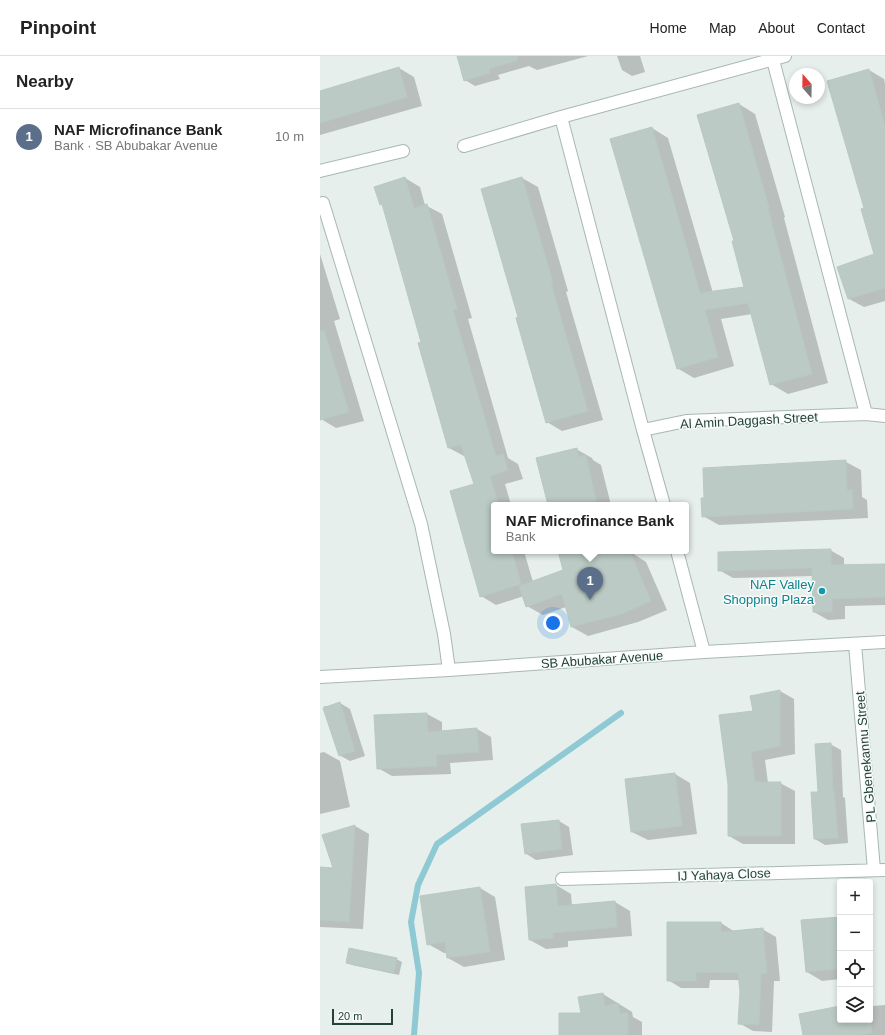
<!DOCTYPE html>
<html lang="en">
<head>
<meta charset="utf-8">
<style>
  :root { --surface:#fff; --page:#f6f6f6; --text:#222; --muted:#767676; --line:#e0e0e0; --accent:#db2777 }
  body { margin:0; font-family:Arial,sans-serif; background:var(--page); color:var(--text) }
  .controls { position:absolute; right:12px; bottom:12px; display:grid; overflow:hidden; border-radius:4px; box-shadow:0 2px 6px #0003 }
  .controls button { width:36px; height:36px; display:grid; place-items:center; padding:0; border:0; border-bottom:1px solid var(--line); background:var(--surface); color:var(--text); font:20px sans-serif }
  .compass { position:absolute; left:469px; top:12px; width:36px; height:36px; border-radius:50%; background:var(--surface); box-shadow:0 2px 6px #0003; rotate:340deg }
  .scale { position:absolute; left:12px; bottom:10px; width:61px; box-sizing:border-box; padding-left:4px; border:2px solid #24423a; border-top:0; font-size:11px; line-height:14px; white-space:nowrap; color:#24423a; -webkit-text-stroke:3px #f7fbf9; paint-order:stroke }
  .you { position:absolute; left:233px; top:567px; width:14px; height:14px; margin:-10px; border:3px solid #fff; border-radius:50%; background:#1a73e8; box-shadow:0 0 0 6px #1a73e833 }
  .badge { display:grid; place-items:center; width:26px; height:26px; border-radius:50%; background:var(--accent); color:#fff; font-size:13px; font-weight:700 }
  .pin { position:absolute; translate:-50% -33px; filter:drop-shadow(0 1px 2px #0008) }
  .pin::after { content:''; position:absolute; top:21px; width:14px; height:12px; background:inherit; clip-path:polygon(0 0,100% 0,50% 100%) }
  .popup { position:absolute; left:171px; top:446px; width:198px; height:52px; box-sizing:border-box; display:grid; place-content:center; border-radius:4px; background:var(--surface); filter:drop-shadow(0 1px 3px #0005); font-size:13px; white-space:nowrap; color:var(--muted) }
  .popup b { font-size:15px; color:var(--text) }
  .popup::after { content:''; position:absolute; left:50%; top:100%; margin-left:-8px; border:8px solid transparent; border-top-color:var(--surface) }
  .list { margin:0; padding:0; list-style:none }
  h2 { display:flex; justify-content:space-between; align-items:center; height:52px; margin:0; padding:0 16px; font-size:17px }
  h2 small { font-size:13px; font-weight:400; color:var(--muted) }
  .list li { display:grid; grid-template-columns:26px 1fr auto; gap:12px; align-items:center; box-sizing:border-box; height:56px; padding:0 16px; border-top:1px solid var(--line) }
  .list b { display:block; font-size:15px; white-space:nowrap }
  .list p { margin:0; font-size:13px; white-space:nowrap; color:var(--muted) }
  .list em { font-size:13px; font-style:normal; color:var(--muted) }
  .icon { flex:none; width:22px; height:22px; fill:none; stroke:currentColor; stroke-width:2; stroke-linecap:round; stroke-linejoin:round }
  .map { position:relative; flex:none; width:565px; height:979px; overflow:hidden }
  header { display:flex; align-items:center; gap:24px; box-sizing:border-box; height:56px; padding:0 20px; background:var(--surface); border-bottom:1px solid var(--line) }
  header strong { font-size:19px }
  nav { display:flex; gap:22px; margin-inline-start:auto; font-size:14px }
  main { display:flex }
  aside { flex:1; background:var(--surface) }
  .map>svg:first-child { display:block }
</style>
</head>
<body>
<header>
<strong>Pinpoint</strong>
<nav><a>Home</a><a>Map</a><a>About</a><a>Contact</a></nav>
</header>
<main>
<aside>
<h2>Nearby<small></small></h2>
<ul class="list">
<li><span class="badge" style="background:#5c6f8a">1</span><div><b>NAF Microfinance Bank</b><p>Bank · SB Abubakar Avenue</p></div><em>10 m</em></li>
</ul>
</aside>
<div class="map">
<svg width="565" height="979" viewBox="0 0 565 979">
  <rect width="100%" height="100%" fill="#e6efeb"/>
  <!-- shadow -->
  <path fill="#0003" d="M138,0H268L217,14L209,10L178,19L180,23L155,30L145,24Z
    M297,0H320L325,16L312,20L302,14Z
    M79,12L94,21L102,50L0,79V36Z
    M549,14L564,23L565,28V245L544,251L529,243L556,199L545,153Z
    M419,48L435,58L465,161L464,162L508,327L468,338L451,328L432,258L401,263L414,310L374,322L357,312L332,72L348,82L393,237L425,232L415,186Z
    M85,122L100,131L105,149L122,158L152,262L148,263L188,402L198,408L203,423L185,428L191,449H174V495H204L213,526L244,515L239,495H309L326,506L347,554L318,566L268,580L252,571L246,551L223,559L207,550L204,540L176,549L161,540L155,429L146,400H144L129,392L103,287L63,150L61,148Z
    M202,122L218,131L248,235L246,236L283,364L242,375L227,366L199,262Z
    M0,198L20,263L14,265L44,365L16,372L1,363L0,360Z
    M256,393L272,402L273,404L281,409L291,449H229Z
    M526,406L541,414L542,441L547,444L548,462L399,469L383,460L385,443Z
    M510,494L524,502V510L565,509V549L525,550V563L508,564L494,556L493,520L413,522L399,514Z
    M460,635L474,643L475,698L445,704L448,727H460L475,735V788H423L409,780L434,656Z
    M20,647L30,653L45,700L30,705L19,699L4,650H13Z
    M107,658L122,666V676L157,673L171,681L173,704L130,707L131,718L72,720L58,712L55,660Z
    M510,688L521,694L523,741L525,742L528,787L505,789L495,783L499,737Z
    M4,696L20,705L30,751L0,758V697Z
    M355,718L370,727L377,778L328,784L312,776Z
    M239,765L249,771L253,799L216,804L205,797Z
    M35,770L49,778L43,873L0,871V812L14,813L3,780Z
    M236,829L251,838L252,850L295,846L310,855L312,880L248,885V891L226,893L210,884Z
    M160,832L175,841L185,904L144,911L128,902V897H124L108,888Z
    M520,862V923L502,925L487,916Z
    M401,867L415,876L442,873L456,881L460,925H454L452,976L433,975L419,967L421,935L419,924H390L389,932H361L348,924Z
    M76,903L82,906L79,919L32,909L27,906Z
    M283,938L312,956L313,961L322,966V979H240Z
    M550,948L553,950L565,949V979H484L520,951V964H550Z"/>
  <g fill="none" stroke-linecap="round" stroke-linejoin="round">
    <!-- stream -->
    <path stroke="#8ec9d4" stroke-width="6" d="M94,979L99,917L91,866L98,829L117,788L301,657"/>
  </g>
  <!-- building -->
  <path fill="#bbcac4" stroke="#b8c9c2" d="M137,0H197L198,4L169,13L170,17L144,25Z
    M79,11L87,41L0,67V35Z
    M549,13L565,70V232L528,243L517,211L554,198L541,153L544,152L507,25Z
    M419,47L449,152L448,153L492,318L450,329L428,247L385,254L398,301L357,313L290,83L332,71L380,237L424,231L412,185H414L377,59Z
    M85,121L94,152L107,148L137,253L133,254L176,400L183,398L188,414L170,420L179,449H174V495H192L201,528L160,541L130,435L154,428L141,389L128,392L98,287L101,286L62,148L60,149L54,131Z
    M202,121L233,227H231L268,355L226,367L196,262L198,261L161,133Z
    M4,274L29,356L0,364V275Z
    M257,392L259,401L266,399L277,449H228L216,402Z
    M526,404L527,434H532L533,453L382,461L381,442H384L383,412Z
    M511,493V509L565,508V541L512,543V556H493L492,512L398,515V496Z
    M238,495H310L331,545L302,558L251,571L242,538L206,551L199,530L243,514Z
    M460,634V690L431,696L435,726H461V780H408V728L399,659L433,655L430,640Z
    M20,646L35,695L19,700L3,652Z
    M107,657L108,676L157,672L159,696L116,699L117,710L57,713L54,659Z
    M511,687L513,735H514L518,782L494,783L491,736H498L495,688Z
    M355,717L362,770L311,776L305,723Z
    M239,764L242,793L205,798L201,768Z
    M35,769L29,866L0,864V811L13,812L2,779Z
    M236,828L238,850L295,845L297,871L233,877V882L209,884L205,831Z
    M160,831L170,896L127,902L125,886L107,889L100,840Z
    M520,861V913L486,916L481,864Z
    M347,866H401V876L443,872L447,917L441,918L439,969L418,968L420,935L418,917L376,916V925H347Z
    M29,892L77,902L74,917L26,907Z
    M283,937L285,950L298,947L300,957H308V979H239V957H261L258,941Z
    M520,950V964L550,963L552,977L541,979H483L479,958Z"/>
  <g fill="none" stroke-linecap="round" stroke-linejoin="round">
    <defs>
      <path id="minor" d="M453,4L546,358
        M241,61L323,374
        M144,90L241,61L465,0
        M0,115L83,95
        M3,147L101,468L124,578L129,614
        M344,449L323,374L366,365L546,358L565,360
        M357,495L384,596
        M535,588L554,814
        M0,621L129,614L384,596L565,586
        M242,823L565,814"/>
    </defs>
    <!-- minor casing -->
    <use href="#minor" stroke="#a8b8b2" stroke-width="14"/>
    <!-- minor -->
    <use href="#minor" stroke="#fff" stroke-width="12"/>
  </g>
  <!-- markers -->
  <circle fill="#0f9aa8" stroke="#f7fbf9" stroke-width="1.5" cx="502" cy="535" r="4"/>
  <g text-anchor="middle" stroke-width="3" stroke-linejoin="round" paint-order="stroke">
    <!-- street labels -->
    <g font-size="13" fill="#24423a" stroke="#f7fbf9">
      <text transform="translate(429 364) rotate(-3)" y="5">Al Amin Daggash Street</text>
      <text transform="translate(282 603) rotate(-4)" y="5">SB Abubakar Avenue</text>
      <text transform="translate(545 701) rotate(-95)" y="5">PL Gbenekannu Street</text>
      <text transform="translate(404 818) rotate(-2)" y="5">IJ Yahaya Close</text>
    </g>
    <!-- culture labels -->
    <g font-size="13" fill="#0d838f" stroke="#f7fbf9" text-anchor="end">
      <text x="494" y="533">NAF Valley<tspan x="494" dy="15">Shopping Plaza</tspan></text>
    </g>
  </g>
</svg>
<div class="controls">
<button>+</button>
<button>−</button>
<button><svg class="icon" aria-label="locate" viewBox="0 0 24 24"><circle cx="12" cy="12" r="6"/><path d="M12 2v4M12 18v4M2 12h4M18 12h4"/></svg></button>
<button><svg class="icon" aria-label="layers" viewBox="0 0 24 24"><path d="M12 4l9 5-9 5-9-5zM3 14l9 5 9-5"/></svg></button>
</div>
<svg class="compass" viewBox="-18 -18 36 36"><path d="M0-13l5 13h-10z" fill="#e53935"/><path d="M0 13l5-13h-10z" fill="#767676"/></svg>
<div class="scale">20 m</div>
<div class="you"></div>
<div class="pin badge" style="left:270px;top:544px;background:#5c6f8a">1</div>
<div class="popup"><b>NAF Microfinance Bank</b>Bank</div>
</div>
</main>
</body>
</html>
